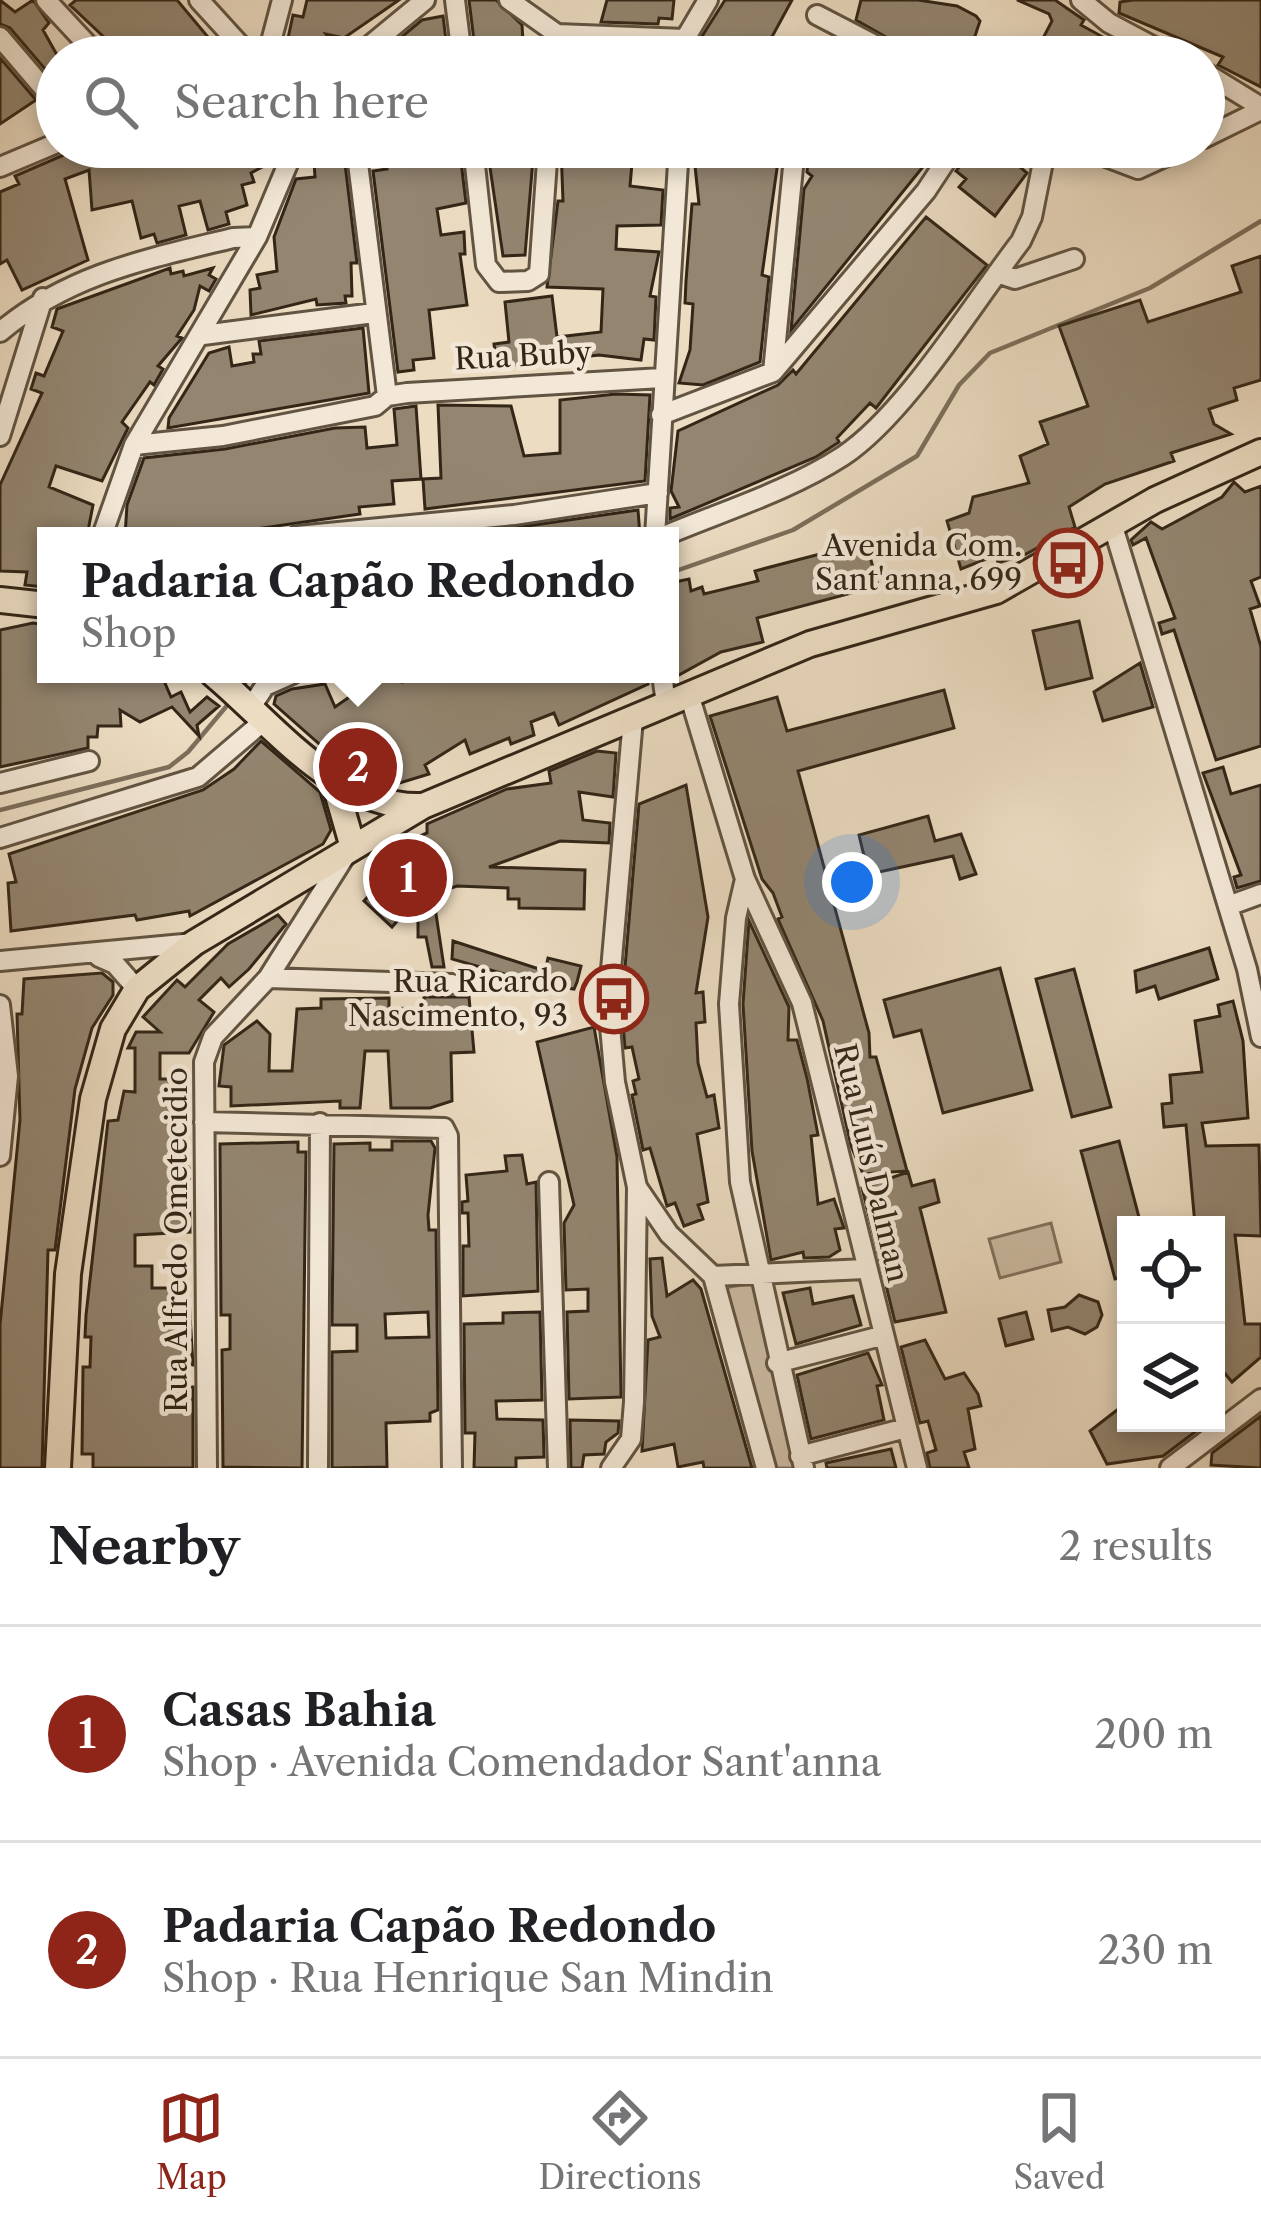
<!DOCTYPE html>
<html lang="en">
<head>
<meta charset="utf-8">
<style>
  :root { --surface:#fff; --page:#f2f2f2; --text:#202124; --muted:#757577; --line:#e0e0e0; --accent:#8f2418 }
  body { margin:0; font-family:"Libre Caslon Text",serif; background:var(--page); color:var(--text) }
  .controls { position:absolute; right:36px; bottom:36px; display:grid; overflow:hidden; border-radius:0px; box-shadow:0 6px 18px #0003 }
  .controls button { width:108px; height:108px; display:grid; place-items:center; padding:0; border:0; border-bottom:3px solid var(--line); background:var(--surface); color:var(--text); font:60px sans-serif }
  .you { position:absolute; left:852px; top:882px; width:42px; height:42px; margin:-30px; border:9px solid #fff; border-radius:50%; background:#1a73e8; box-shadow:0 0 0 18px #1a73e833 }
  .badge { display:grid; place-items:center; width:78px; height:78px; border-radius:50%; background:var(--accent); color:#fff; font-size:39px; font-weight:700 }
  .pin { position:absolute; translate:-50% -50%; border:6px solid #fff; box-shadow:0 3px 12px #0006 }
  .popup { position:absolute; left:37px; top:527px; width:642px; height:156px; box-sizing:border-box; display:grid; place-content:center; border-radius:0px; background:var(--surface); filter:drop-shadow(0 3px 9px #0005); font-size:39px; white-space:nowrap; color:var(--muted) }
  .popup b { font-size:45px; color:var(--text) }
  .popup::after { content:''; position:absolute; left:50%; top:100%; margin-left:-24px; border:24px solid transparent; border-top-color:var(--surface) }
  .list { margin:0; padding:0; list-style:none }
  h2 { display:flex; justify-content:space-between; align-items:center; height:156px; margin:0; padding:0 48px; font-size:51px }
  h2 small { font-size:39px; font-weight:400; color:var(--muted) }
  .list li { display:grid; grid-template-columns:78px 1fr auto; gap:36px; align-items:center; box-sizing:border-box; height:216px; padding:0 48px; border-top:3px solid var(--line) }
  .list b { display:block; font-size:45px; white-space:nowrap }
  .list p { margin:0; font-size:39px; white-space:nowrap; color:var(--muted) }
  .list em { font-size:39px; font-style:normal; color:var(--muted) }
  .icon { flex:none; width:66px; height:66px; fill:none; stroke:currentColor; stroke-width:2; stroke-linecap:round; stroke-linejoin:round }
  .map { position:relative; flex:none; width:1261px; height:1468px; overflow:hidden }
  .search { position:absolute; background:var(--surface); box-shadow:0 6px 18px #0003; left:36px; right:36px; top:36px; height:132px; display:flex; align-items:center; gap:30px; box-sizing:border-box; padding:0 42px; border-radius:66px; color:var(--muted); font-size:45px }
  .sheet { height:588px; background:var(--surface) }
  nav { display:flex; justify-content:space-around; align-items:center; box-sizing:border-box; height:168px; border-top:3px solid var(--line); background:var(--surface); font-size:33px; color:var(--muted) }
  nav a { display:grid; justify-items:center; gap:6px }
  nav .on { color:var(--accent) }
  .map>svg:first-child { display:block }
</style>
</head>
<body>
<div class="map">
<svg width="1261" height="1468" viewBox="0 0 1261 1468">
  <rect width="100%" height="100%" fill="#ecdcc2"/>
  <filter id="stains"><feTurbulence type="fractalNoise" baseFrequency=".00167" numOctaves="4"/><feColorMatrix values="0 0 0 0 .2 0 0 0 0 .09 0 0 0 0 .02 0 0 0 .5 -.17"/></filter>
  <radialGradient id="worn" r=".72"><stop offset=".6" stop-color="#630" stop-opacity="0"/><stop offset="1" stop-color="#630" stop-opacity=".3"/></radialGradient>
  <!-- green -->
  <path fill="#cdbda5" stroke="#80725e" stroke-width="3" d="M1051,1223L1061,1262L1000,1278L989,1239Z
    M753,1283L798,1468H769L724,1288Z"/>
  <g fill="none" stroke-linecap="round" stroke-linejoin="round">
    <!-- stream -->
    <path stroke="#7c6e5b" stroke-width="4.5" d="M670,573L793,530L917,456L959,385L990,353L1150,288L1261,221
      M240,687L255,674
      M0,810L169,767L188,752L230,702"/>
  </g>
  <!-- building -->
  <path fill="#938570" stroke="#332617" stroke-width="3" fill-rule="evenodd" d="M0,0L15,12L33,0L49,23L43,30L57,55V83L10,28L0,24Z
    M76,0H177L213,43L197,57H125L70,5Z
    M307,0H399L344,38L326,34L343,57H284L293,15L303,17Z
    M469,0H496L522,25L524,57H476Z
    M607,0H674L672,19L659,18L658,24L601,22Z
    M725,0H792L761,57H698L699,41Z
    M861,0H918L957,6L976,16L980,21L968,57L914,53L856,20Z
    M1017,0H1055L1084,20L1081,25L1121,47L1116,57H1006L1012,44L1021,48L1027,40L1039,46L1052,21L1049,14Z
    M1261,0V87L1218,65L1223,57L1119,13L1120,2L1133,0Z
    M443,16L448,57H395L387,49L422,20Z
    M0,58L36,100L0,124Z
    M82,147H259L264,166L251,173L254,182L242,185L247,205L226,212L229,224L208,230L200,201L179,206L186,235L157,243L154,234L141,238L132,201L92,210L89,170L65,179L88,260L22,290L7,260L0,264V192L19,184L15,176Z
    M313,147H343L357,263H351L352,296H345L346,303L317,305L316,299L251,315L250,290L260,288L257,275L277,271L274,237L296,179L315,177Z
    M384,147H428L437,149L438,164L461,161L466,203L437,209L441,235L464,232L465,254H460L467,305L429,310L434,358L413,360L414,370L398,372L373,171L387,169Z
    M487,147H534L525,255L503,256Z
    M561,147H613L612,162L632,163L630,186L663,190L661,225L617,226L616,249L659,252L650,296L656,297L654,340L644,339L641,360L599,355L497,367L494,344L509,342L505,302L552,296L557,337L601,332L603,289L547,287L558,201H563Z
    M703,147H780L762,275L769,277L760,362L703,385L679,383L690,350L693,304L685,303L686,281L692,204H699L695,166H701Z
    M809,147H939L791,330L804,189L812,176L807,172Z
    M975,147H997L1027,173L995,216L959,187L966,179L956,171Z
    M926,217L987,265L876,408L870,403L837,438L839,442L816,457L670,519V508L679,507L671,491L678,431L778,385L793,370L796,374Z
    M1261,256V380L1234,388L1237,400L1209,409L1214,424L1231,434L1171,453L1174,461L1105,484L1069,507L1075,527L1026,554L998,563L996,555L961,569L947,521L969,513L973,497L1029,483L1020,456L1048,444L1040,422L1088,406L1059,326L1140,300L1148,322L1241,292L1232,266Z
    M170,268L171,274L183,271L184,276L213,268L209,275L216,279L209,291L200,286L194,310L177,336L182,338L158,366L163,369L154,385L150,382L122,422L128,428L102,481L56,466L49,487L93,505L87,536H46L44,587L25,585L27,572L0,571V485L42,393L31,389L36,373L44,376L63,331L52,327L57,309Z
    M363,328L369,393L168,428L169,418L209,353L229,347L232,366L254,362L253,354H261L259,341Z
    M616,394L650,395L645,481L425,509L423,479L441,478L438,405L511,406L524,456L560,453V400Z
    M416,406L421,479L392,481L394,504L359,507L360,514L228,533L125,536L127,505L144,458L225,449L335,428L365,427L367,448L397,445L394,409Z
    M1234,482L1245,492L1261,486V577L1251,581L1260,606L1250,609L1261,647V746L1216,760L1174,630L1162,634L1159,623L1175,618L1146,538L1133,545L1131,540L1151,522L1162,529L1222,497Z
    M638,510L640,536H507L506,529Z
    M866,542L878,586L757,618L763,642L721,652L677,676L670,583L689,579L691,591L702,587L704,594L758,581L755,571Z
    M1079,621L1092,678L1046,689L1033,631Z
    M33,623L46,625V674H161L171,697L181,692L190,712L207,697L219,706L197,725L199,736L172,707L140,722L120,710L121,726H98L97,737H88V748L0,767V630Z
    M1140,663L1153,707L1103,721L1094,692Z
    M385,674H398L402,682L442,674H647L648,684L559,725L554,713L531,722L534,735L511,744L509,738L470,754L465,740L425,765L429,774L390,786L342,764L274,704L276,696L292,689L325,684L335,707L358,691L354,679Z
    M944,690L954,728L798,771L825,871L865,860L859,835L928,816L935,841L961,834L976,874L960,879L953,856L828,883L869,1033L870,1057H876L907,1171L863,1174L851,1146L823,1021L778,919L782,917L773,893L762,879L710,716L777,697L787,731Z
    M261,741L320,792L331,830L323,844L190,916L189,911L137,920L135,915L11,931L8,883L16,882L9,854L203,790L234,769Z
    M597,751L616,753L613,797L579,792L583,820L610,823L609,843L560,841L489,867L585,870L584,909L519,908V899H508V888L457,886L433,894L444,967H432L426,937H418V897L392,927L364,901L390,872L384,866L404,843L427,833V824L507,789L551,783L549,771Z
    M1223,767L1231,794L1261,785V881L1237,888L1234,877L1241,875L1203,773Z
    M686,785L708,917L696,993L703,992L705,1022L696,1023L698,1063L707,1097L714,1095L719,1128L697,1134L708,1202L698,1205L703,1219L684,1226L675,1203L667,1206L650,1148L643,1150L632,1095L636,1094L633,1081L639,1079L632,1047L625,1048L623,1024H628L626,1001L622,1002L639,804Z
    M278,915L286,924L249,969L229,987L221,978L199,1000L214,1012L189,1053H160V1079H188L180,1156L189,1168L190,1232L135,1235V1266H152V1288H171V1299L189,1298L193,1365H186V1387H193V1468H93V1454H82L83,1367H90L91,1337H85L86,1315L108,1121L118,1120L124,1091L135,1092V1048H128L136,1032H160L143,1017L177,980L185,987L228,944Z
    M749,921L789,1007L788,1040H797L807,1078L818,1135L811,1136L818,1204L834,1199L844,1228L835,1229L840,1250L829,1257L804,1258L803,1252L771,1260L752,1151L743,1004Z
    M453,941L545,971L548,958L581,966L577,982L574,989L507,980L508,975L452,959Z
    M1209,948L1218,979L1159,999L1155,986L1137,992L1135,971Z
    M1000,968L1032,1090L943,1113L921,1030L894,1037L884,1000Z
    M1074,969L1111,1107L1072,1117L1036,979Z
    M102,973L113,982V995L92,1028L75,1089L55,1250H48L42,1468H0V1325L20,1120L17,1014H22L24,979Z
    M424,997H469L474,1052L451,1053L452,1101L430,1108H391L388,1051H365L360,1108H340V1101L231,1106V1087L219,1086L224,1045L257,1021L270,1034L269,1071H292L297,1009L321,1008V999L389,998V1008L424,1009Z
    M1233,1001L1243,1041L1248,1118L1202,1123L1206,1146L1259,1145L1261,1236L1235,1235L1245,1324H1261V1357L1232,1382L1216,1363V1225H1195L1186,1125L1164,1127L1162,1104L1172,1103L1170,1075L1202,1072L1195,1021L1220,1016L1218,1005Z
    M594,1027L617,1157L621,1397L569,1399L567,1312L588,1311V1289L566,1290L564,1223L574,1205L537,1042Z
    M392,1141H431L435,1148L428,1215L429,1230H436L438,1410L430,1413V1421L386,1423L387,1467L332,1468V1352L357,1351V1325H332L334,1144L370,1143V1150H392ZM385,1314L428,1312L429,1337L386,1338Z
    M1119,1141L1141,1225H1126V1276L1115,1279L1081,1151Z
    M298,1142V1152H306L302,1468L223,1467L222,1350L230,1349V1315H221L220,1144Z
    M522,1155L527,1184L536,1182L538,1291L463,1296V1246H469L468,1213H462V1202L468,1201L466,1175L507,1171L505,1156Z
    M908,1172L912,1186L934,1180L939,1202L920,1208L946,1312L895,1322L862,1188Z
    M662,1258L667,1296L693,1280L701,1289L752,1468H704L703,1462L678,1467L674,1444L642,1451L648,1340L660,1337L652,1316L650,1259Z
    M810,1288L813,1304L853,1296L861,1325L796,1344L783,1293Z
    M1079,1295L1098,1302L1102,1315L1097,1327L1085,1334L1068,1327L1052,1331L1048,1310L1065,1307Z
    M540,1312L542,1400L496,1401L497,1419L543,1420L544,1457L516,1458V1468H474L475,1433H465L464,1324L503,1323V1313Z
    M1026,1312L1033,1339L1006,1346L999,1319Z
    M925,1340L945,1379L964,1373L978,1394L981,1406L968,1409L975,1449L964,1452L969,1468H930L927,1453L936,1450L928,1421L920,1423L901,1347Z
    M868,1353L882,1385L877,1386L884,1420L811,1439L797,1375Z
    M1126,1403V1423H1207L1163,1456L1107,1464L1090,1431Z
    M1261,1416V1468L1211,1465L1212,1453Z
    M570,1420L619,1421L618,1433L606,1442L604,1454L584,1455L582,1468H571Z
    M891,1449L896,1468H827L826,1463Z"/>
  <g fill="none" stroke-linecap="round" stroke-linejoin="round">
    <defs>
      <path id="minor" d="M46,0L99,57
        M199,0L251,57
        M455,0L462,57
        M509,0L557,34L685,39
        M1081,0L1109,23L1173,57
        M817,15L898,57
        M0,37L57,104
        M267,57L282,0
        M356,57L425,0
        M684,57L685,39L708,0
        M1204,72L1261,107
        M1204,138L1261,110
        M356,147L387,396
        M473,147L486,265L499,282L528,281L539,274L548,147
        M1080,147L1138,169L1186,147
        M0,167L57,143
        M997,273L1015,279L1074,259
        M0,332C69,274 147,259 233,238L257,237
        M203,335L374,313
        M773,372L795,147
        M661,415L773,372L926,191L955,147
        M0,436L43,298
        M134,445L223,436L375,406L387,396L407,393L662,378
        M1112,523L1247,969L1261,1037
        M102,536L134,445L257,237L295,147
        M297,536L514,515L658,493
        M655,536L679,147
        M664,536C723,511 789,491 843,456C906,414 973,303 1021,241L1032,217L1046,147
        M662,674L666,704
        M689,694L745,879L736,918L729,1004L740,1182L804,1468
        M251,707L265,686L292,674
        M0,783L89,761
        M0,838L198,777L265,720
        M745,879L802,1003L917,1468
        M1228,906L1261,894
        M99,957L115,964L137,989
        M0,961L194,943
        M268,978L452,984
        M0,1005L8,1076L0,1156
        M204,1122L444,1128L448,1136L452,1468
        M549,1182L558,1468
        M637,1187L669,1234L713,1276L865,1269
        M713,1276L766,1468
        M777,1363L881,1336
        M800,1456L906,1428
        M207,1468L204,1062L213,1037L268,978L347,853
        M318,1468L320,1123
        M611,1468L631,1439L634,1402L637,1187L615,1082L608,1004L633,719
        M1170,1468L1261,1399"/>
      <path id="major" d="M0,600L46,605
        M213,674C273,724 336,808 420,806
        M333,778L352,844
        M58,1468L68,1274L93,1099L113,1029L137,989L194,943L423,806L810,644L996,591L1155,500L1261,452"/>
    </defs>
    <!-- minor casing -->
    <use href="#minor" stroke="#615442" stroke-width="24"/>
    <!-- major casing -->
    <use href="#major" stroke="#332617" stroke-width="30"/>
    <!-- minor -->
    <use href="#minor" stroke="#f3e8d7" stroke-width="18"/>
    <!-- major -->
    <use href="#major" stroke="#ecdcc2" stroke-width="24"/>
  </g>
  <!-- icons -->
  <defs>
    <symbol id="bus-ring" viewBox="-11 -11 22 22"><circle r="9.5" fill="#f3e8d7" stroke="#8f2418" stroke-width="1.5"/><path d="M-5-6H5V4H4V6H2V4H-2V6H-4V4H-5ZM-3.5-4V0h7V-4ZM-3.5 1.2v1.5H-2V1.2ZM2 1.2v1.5H3.5V1.2Z" fill="#8f2418"/></symbol>
  </defs>
  <g fill-rule="evenodd">
    <use href="#bus-ring" x="1030" y="525" width="76" height="76"/>
    <use href="#bus-ring" x="576" y="961" width="76" height="76"/>
  </g>
  <g text-anchor="middle" stroke-width="9" stroke-linejoin="round" paint-order="stroke">
    <!-- street labels -->
    <g font-size="30" fill="#332617" stroke="#f3e8d7">
      <text transform="translate(523 356) rotate(-3)" y="10">Rua Buby</text>
      <text transform="translate(871 1163) rotate(77)" y="10">Rua Luís Dalman</text>
      <text transform="translate(177 1240) rotate(-90)" y="10">Rua Alfredo Ometecidio</text>
    </g>
    <!-- poi labels -->
    <g font-size="30" fill="#332617" stroke="#f3e8d7" text-anchor="end">
      <text x="1022" y="556">Avenida Com.<tspan x="1022" dy="34">Sant'anna, 699</tspan></text>
      <text x="568" y="992">Rua Ricardo<tspan x="568" dy="34">Nascimento, 93</tspan></text>
    </g>
  </g>
  <rect width="100%" height="100%" filter="url(#stains)"/>
  <rect width="100%" height="100%" fill="url(#worn)"/>
</svg>
<div class="controls">
<button><svg class="icon" aria-label="locate" viewBox="0 0 24 24"><circle cx="12" cy="12" r="6"/><path d="M12 2v4M12 18v4M2 12h4M18 12h4"/></svg></button>
<button><svg class="icon" aria-label="layers" viewBox="0 0 24 24"><path d="M12 4l9 5-9 5-9-5zM3 14l9 5 9-5"/></svg></button>
</div>
<div class="you"></div>
<div class="pin badge" style="left:408px;top:878px">1</div>
<div class="pin badge" style="left:358px;top:767px">2</div>
<div class="popup"><b>Padaria Capão Redondo</b>Shop</div>
<div class="search"><svg class="icon" aria-label="search" viewBox="0 0 24 24"><circle cx="10" cy="10" r="6"/><path d="M15 15l6 6"/></svg>Search here</div>
</div>
<section class="sheet">
<h2>Nearby<small>2 results</small></h2>
<ul class="list">
<li><span class="badge">1</span><div><b>Casas Bahia</b><p>Shop · Avenida Comendador Sant'anna</p></div><em>200 m</em></li>
<li><span class="badge">2</span><div><b>Padaria Capão Redondo</b><p>Shop · Rua Henrique San Mindin</p></div><em>230 m</em></li>
</ul>
</section>
<nav>
<a class="on"><svg class="icon" aria-label="map" viewBox="0 0 24 24"><path d="M3 6l6-2 6 2 6-2v14l-6 2-6-2-6 2zM9 4v14M15 6v14"/></svg>Map</a>
<a><svg class="icon" aria-label="directions" viewBox="0 0 24 24"><path d="M12 3l9 9-9 9-9-9zM9 14v-3h6M13 9l2 2-2 2"/></svg>Directions</a>
<a><svg class="icon" aria-label="saved" viewBox="0 0 24 24"><path d="M7 4h10v16l-5-4-5 4z"/></svg>Saved</a>
</nav>
</body>
</html>
